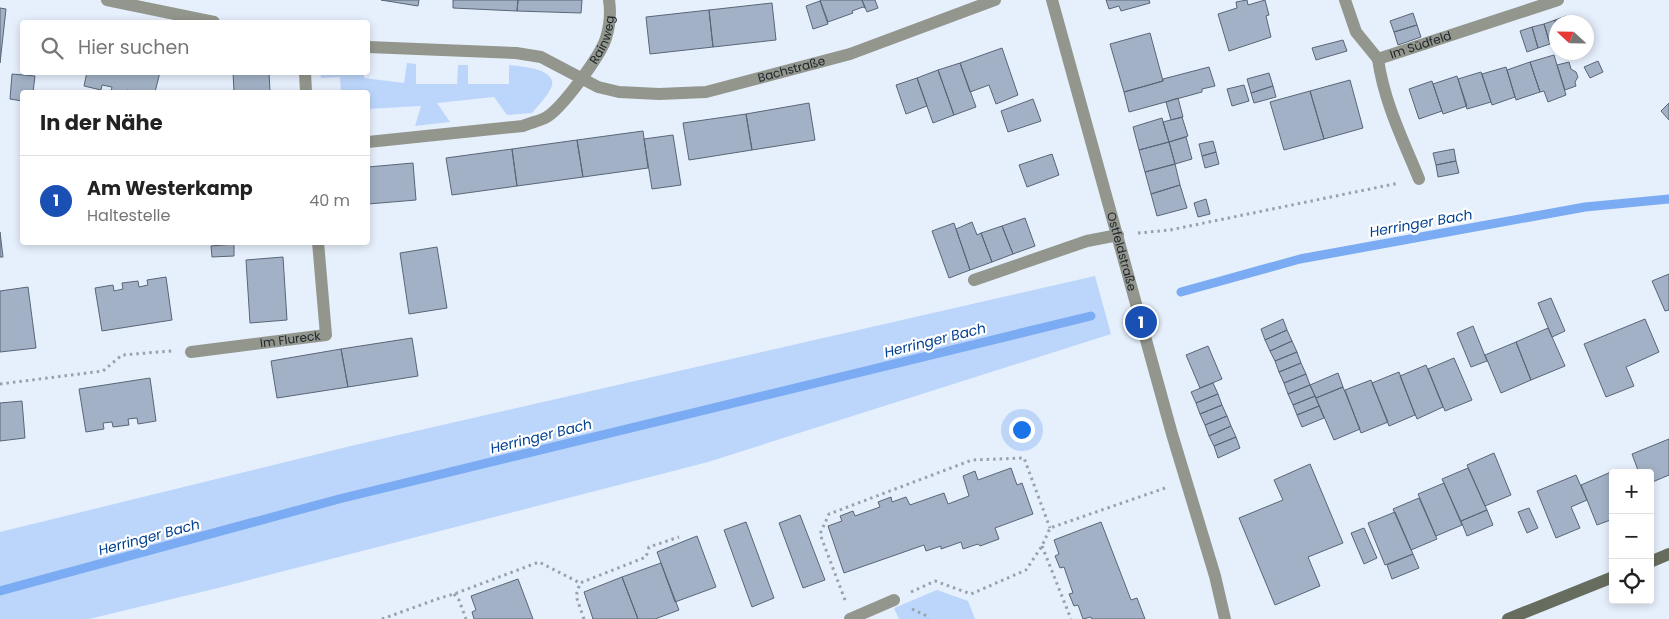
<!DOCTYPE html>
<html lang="de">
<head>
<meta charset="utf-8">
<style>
  :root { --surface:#fff; --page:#f2f2f2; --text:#222; --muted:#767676; --line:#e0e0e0; --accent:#2563eb }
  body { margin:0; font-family:Poppins,sans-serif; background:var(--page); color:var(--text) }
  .controls { position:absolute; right:15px; bottom:15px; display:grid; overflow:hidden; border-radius:5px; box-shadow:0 2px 8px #0003 }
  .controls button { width:45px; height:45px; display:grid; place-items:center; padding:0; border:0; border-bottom:1px solid var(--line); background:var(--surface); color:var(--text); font:25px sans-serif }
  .compass { position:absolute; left:1549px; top:15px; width:45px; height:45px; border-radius:50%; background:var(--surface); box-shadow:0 2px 8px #0003; rotate:292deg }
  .you { position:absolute; left:1021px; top:429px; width:18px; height:18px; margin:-12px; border:4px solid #fff; border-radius:50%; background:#1a73e8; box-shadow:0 0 0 8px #1a73e833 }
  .badge { display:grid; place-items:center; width:32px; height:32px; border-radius:50%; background:var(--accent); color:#fff; font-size:16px; font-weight:700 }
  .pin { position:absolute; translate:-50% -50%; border:2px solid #fff; box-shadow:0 1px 5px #0006 }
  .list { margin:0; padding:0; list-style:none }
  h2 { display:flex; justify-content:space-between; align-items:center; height:65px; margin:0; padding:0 20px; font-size:21px }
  h2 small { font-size:16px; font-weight:400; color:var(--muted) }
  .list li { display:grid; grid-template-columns:32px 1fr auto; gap:15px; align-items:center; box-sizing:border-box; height:90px; padding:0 20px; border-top:1px solid var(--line) }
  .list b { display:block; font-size:19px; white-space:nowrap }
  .list p { margin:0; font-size:16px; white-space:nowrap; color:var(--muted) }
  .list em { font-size:16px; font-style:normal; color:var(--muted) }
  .icon { flex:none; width:28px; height:28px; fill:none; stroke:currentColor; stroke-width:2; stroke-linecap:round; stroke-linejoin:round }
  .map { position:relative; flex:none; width:1669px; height:619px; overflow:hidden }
  .search { position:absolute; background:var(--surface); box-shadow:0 2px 8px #0003; left:20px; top:20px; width:350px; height:55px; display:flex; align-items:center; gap:12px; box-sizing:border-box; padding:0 18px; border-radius:5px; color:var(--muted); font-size:19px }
  .panel { position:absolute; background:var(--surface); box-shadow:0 2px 8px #0003; left:20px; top:90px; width:350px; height:155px; border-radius:5px }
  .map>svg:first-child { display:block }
</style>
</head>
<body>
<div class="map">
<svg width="1669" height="619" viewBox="0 0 1669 619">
  <rect width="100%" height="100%" fill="#e6effc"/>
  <!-- green -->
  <path fill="#bcd6fb" d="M407,63L416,64V84H457L458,65H468V84H509V65C520,66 560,69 551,88C547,97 538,105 532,113L507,115L494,97L437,103L450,122L415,126L421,106L368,109V92H341L340,77L321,78L320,73H364V78L404,83Z
    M1095,276L1111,334L708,462L222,587L89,619H0V532L355,445Z
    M937,590L968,601L975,619H899L894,608Z"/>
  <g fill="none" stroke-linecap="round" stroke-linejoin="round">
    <!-- stream -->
    <path stroke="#7babf2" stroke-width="9" d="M1181,292L1300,259L1585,207L1669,199
      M0,591L339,499L1091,316"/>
  </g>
  <!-- building -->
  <path fill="#a2b1c5" stroke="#596678" d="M381,0H419L418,6Z
    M453,0H518L517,11L453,8Z
    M518,0H582L581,13L517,11Z
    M820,0H862L865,8L863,7L852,11L853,13L828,22Z
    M862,0H875L878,8L867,12Z
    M1106,0H1149L1150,3L1121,11L1119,6L1109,9Z
    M1247,0L1248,5L1265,0L1269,15L1266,16L1271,37L1229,51L1218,14L1237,8L1236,2Z
    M820,1L828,24L813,29L806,6Z
    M772,3L776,40L713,47L709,10Z
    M0,8L6,9L0,63Z
    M709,10L713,47L650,54L646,17Z
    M1413,13L1417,25L1394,32L1390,21Z
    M1566,16L1568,22L1556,24L1555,20Z
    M1555,20L1556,42L1550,44L1544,24Z
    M1544,24L1550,44L1538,48L1532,27Z
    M1417,25L1421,37L1398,45L1394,32Z
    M1532,27L1538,48L1527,52L1520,31Z
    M1150,33L1163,81L1124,92L1110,44Z
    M1343,40L1347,51L1316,60L1312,48Z
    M1002,48L1018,95L996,104L989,85L970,92L960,63Z
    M1554,55L1566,95L1548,102L1544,91L1540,92L1530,62Z
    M1598,61L1603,72L1590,78L1584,67Z
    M1530,62L1540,92L1516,100L1507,70Z
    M1569,62L1571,69L1576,72L1578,77L1575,82L1576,86L1565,90L1557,65Z
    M960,63L976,107L954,115L938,70Z
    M1209,67L1215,86L1202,89V92L1129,112L1124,92L1163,81V79Z
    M1506,67L1515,97L1492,105L1482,74Z
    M938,70L954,115L933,123L917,78Z
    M87,72H160L155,92H136L127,90L126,92H111L112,87L102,85L101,90L84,86Z
    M233,72H269L270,92H234Z
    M1481,72L1491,102L1467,109L1458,79Z
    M1269,73L1273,86L1251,93L1247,79Z
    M12,74L35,76L33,92H22V101L10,99Z
    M1457,76L1467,106L1443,114L1433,84Z
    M917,78L927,106L906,114L896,85Z
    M1350,80L1363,128L1324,139L1310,91Z
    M1432,81L1442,111L1419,119L1409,89Z
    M1244,85L1249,101L1232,106L1227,89Z
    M1273,86L1276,97L1254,103L1251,93Z
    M1310,91L1324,139L1284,150L1270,102Z
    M1178,98L1183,117L1171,120L1166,102Z
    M1033,99L1041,121L1008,132L1001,111Z
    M809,103L815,140L752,150L746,114Z
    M1669,103V120L1661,111Z
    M746,114L752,150L689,160L683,123Z
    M1182,117L1188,136L1169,142L1163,122Z
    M1162,118L1169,142L1139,150L1133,127Z
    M643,131L648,168L583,177L577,140Z
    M673,135L681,185L652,189L644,139Z
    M1186,137L1192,159L1175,164L1169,142Z
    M577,140L583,177L517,186L512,149Z
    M1213,141L1216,152L1202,156L1199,144Z
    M1169,142L1175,164L1145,172L1139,150Z
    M512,149L517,186L452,195L446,158Z
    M1454,149L1456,161L1436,165L1433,153Z
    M1216,152L1219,164L1205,168L1202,156Z
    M1052,154L1059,175L1027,187L1019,165Z
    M1456,161L1459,173L1438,177L1436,165Z
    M413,163L416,200L368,204V167Z
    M1175,164L1180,185L1151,194L1145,172Z
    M1180,185L1187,208L1157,216L1151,194Z
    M1206,199L1210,214L1198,217L1194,203Z
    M1025,218L1035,246L1013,254L1002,226Z
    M972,222L977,235L981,233L992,262L970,270L956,229Z
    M954,223L970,270L949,278L932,231Z
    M1002,226L1013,254L992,262L981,233Z
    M0,232L3,257H0Z
    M234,244V256L212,257L211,246Z
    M437,247L447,308L409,314L400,253Z
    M283,257L287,320L250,323L246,260Z
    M1669,274V310L1665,311L1652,281Z
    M166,277L172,320L102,331L95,288L113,285L114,291L123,289L122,283L138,281L139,287L148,285L147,280Z
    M28,287L36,348L0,352V291Z
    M1551,298L1565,331L1552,337L1538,303Z
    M1283,319L1287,330L1265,340L1261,329Z
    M1645,319L1659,352L1626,367L1634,386L1606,397L1584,344Z
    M1473,326L1487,361L1471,367L1457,333Z
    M1548,328L1565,366L1531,380L1516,342Z
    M1287,330L1292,341L1270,351L1265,340Z
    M412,338L418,376L348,387L341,349Z
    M1292,341L1297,352L1275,361L1270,351Z
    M1516,342L1531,380L1501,393L1485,355Z
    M1208,346L1222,379L1200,388L1186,355Z
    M341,349L348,387L277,398L271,361Z
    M1297,352L1301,363L1279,372L1275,361Z
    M1454,358L1472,400L1445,411L1428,369Z
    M1301,363L1306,374L1284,383L1279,372Z
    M1426,365L1443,407L1417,419L1400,376Z
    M1399,372L1415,415L1389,426L1372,383Z
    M1338,373L1343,387L1316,398L1310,385Z
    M1306,374L1310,385L1288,394L1284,383Z
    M150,378L156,421L138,424L137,418L128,419L129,425L113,427L112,422L103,423L104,429L86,432L79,389Z
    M1371,380L1388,422L1361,433L1345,390Z
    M1213,383L1218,394L1196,403L1191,392Z
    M1310,385L1315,396L1293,405L1288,394Z
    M1343,387L1360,429L1334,440L1316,398Z
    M1218,394L1222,405L1200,414L1196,403Z
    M1315,396L1319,406L1297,415L1293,405Z
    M22,401L25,438L0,441V403Z
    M1222,405L1227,416L1205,425L1200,414Z
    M1319,406L1324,418L1302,427L1297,415Z
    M1227,416L1231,426L1209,436L1205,425Z
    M1231,426L1236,437L1214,446L1209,436Z
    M1236,437L1240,448L1218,458L1214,446Z
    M1669,439V475L1650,483V473H1639L1632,454Z
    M1494,453L1511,495L1485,506L1467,465Z
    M1310,464L1343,543L1308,557L1320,586L1275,605L1239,518L1283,500L1274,480Z
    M1011,468L1017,485L1022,483L1033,514L995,528L999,539L980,546L978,544L963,549L961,542L941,549V546L926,551L924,545L844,573L828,526L842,521L840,516L853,511L855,516L880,507L878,502L891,497L892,502L906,497L910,505L944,493L948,504L969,496L963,476L975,471L978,480Z
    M1468,468L1487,510L1461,521L1442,479Z
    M1611,472L1613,476V519L1597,525L1581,485Z
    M1576,475L1587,500L1571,507L1580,528L1556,538L1537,491Z
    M1444,483L1462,525L1436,536L1418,494Z
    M1419,498L1437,539L1411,550L1393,509Z
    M1529,508L1538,528L1527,533L1518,512Z
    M1487,510L1493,525L1467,536L1461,521Z
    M1395,512L1413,554L1385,565L1368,523Z
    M800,515L825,580L803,588L779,523Z
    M746,522L774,598L752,607L724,530Z
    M1101,522L1131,600L1137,598L1145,619H1092L1091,617L1083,619L1078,605L1074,606L1069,594L1073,593L1064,567L1060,568L1055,556L1059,554L1054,540Z
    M1364,528L1377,558L1364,564L1351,533Z
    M697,536L716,587L675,602L657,552Z
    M1413,554L1419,568L1392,579L1387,565Z
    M661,563L679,610L655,619H638L622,577Z
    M622,577L638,619H593L584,592Z
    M518,579L533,619H474L472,612L476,610L471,596Z"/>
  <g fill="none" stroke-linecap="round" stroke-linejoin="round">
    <!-- path -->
    <path stroke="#99a1ac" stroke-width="3" stroke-dasharray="2.5 4" stroke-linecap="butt" d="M1138,233L1170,230L1399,183
      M0,384L103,371L122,355L172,351
      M1042,546L1071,619
      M911,592L935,581L971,594L1026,570L1042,546L1050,528L1168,487
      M454,594L459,600L466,619
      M845,600L820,534L829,514L972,460L1024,458L1050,528
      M912,609L927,616L928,619
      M382,619L440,598L454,594L539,562L580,583
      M584,619L576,596L580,583L646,557L649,547L679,537"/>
    <!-- lane -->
    <path stroke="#92968c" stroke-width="12" d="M1345,0L1356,32L1378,59
      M974,280L1087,241L1118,235"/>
    <!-- street -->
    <g stroke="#92968c" stroke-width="12">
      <path d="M107,0L214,22"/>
      <path id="s1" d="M1052,0L1172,434L1215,576L1225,619"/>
      <path id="s2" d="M368,47L516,53L541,57L598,87L619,92L659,94L706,92L850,54L995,0"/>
      <path d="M305,72L306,92"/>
      <path id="s3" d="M368,142L523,126C530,123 539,121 545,118C561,110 601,55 606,38C610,25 611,13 609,0"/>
      <path id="s4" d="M1419,179C1403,140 1384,102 1378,59L1558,0"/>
      <path id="s5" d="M191,352L326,335L318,242"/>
      <path d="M850,619L894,600"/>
    </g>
    <!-- secondary -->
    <path stroke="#676d5e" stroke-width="12" d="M1650,562L1669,554
      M1508,619L1613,577"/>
  </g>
  <g text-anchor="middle" stroke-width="4.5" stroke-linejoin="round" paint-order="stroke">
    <!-- street labels -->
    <g font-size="12" fill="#20262e" stroke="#fff">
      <text dy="4" stroke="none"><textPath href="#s3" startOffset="278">Rainweg</textPath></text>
      <text dy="4" stroke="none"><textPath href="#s4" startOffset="172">Im Südfeld</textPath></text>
      <text dy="4" stroke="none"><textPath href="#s2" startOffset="435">Bachstraße</textPath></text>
      <text dy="4" stroke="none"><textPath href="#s1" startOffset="261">Ostfeldstraße</textPath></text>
      <text dy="4" stroke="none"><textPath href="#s5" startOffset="100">Im Flureck</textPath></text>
    </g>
    <!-- water labels -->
    <g font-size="14" font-style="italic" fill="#004192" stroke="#fff">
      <text transform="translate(1421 223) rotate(-10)" y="5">Herringer Bach</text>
      <text transform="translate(935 340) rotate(-14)" y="5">Herringer Bach</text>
      <text transform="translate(541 436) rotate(-14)" y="5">Herringer Bach</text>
      <text transform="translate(149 537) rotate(-15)" y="5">Herringer Bach</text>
    </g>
  </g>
</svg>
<div class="controls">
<button>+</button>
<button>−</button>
<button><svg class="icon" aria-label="locate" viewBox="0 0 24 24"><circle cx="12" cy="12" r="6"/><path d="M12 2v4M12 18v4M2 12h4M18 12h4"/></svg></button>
</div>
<svg class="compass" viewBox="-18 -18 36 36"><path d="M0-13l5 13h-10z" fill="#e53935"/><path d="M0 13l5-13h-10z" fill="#767676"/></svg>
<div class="you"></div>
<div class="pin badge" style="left:1141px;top:322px;background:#1a4fb4">1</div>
<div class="search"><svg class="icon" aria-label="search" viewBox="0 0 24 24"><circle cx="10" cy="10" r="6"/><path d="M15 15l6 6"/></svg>Hier suchen</div>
<section class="panel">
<h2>In der Nähe<small></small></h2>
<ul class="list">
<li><span class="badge" style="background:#1a4fb4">1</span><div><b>Am Westerkamp</b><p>Haltestelle</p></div><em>40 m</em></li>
</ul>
</section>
</div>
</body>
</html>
